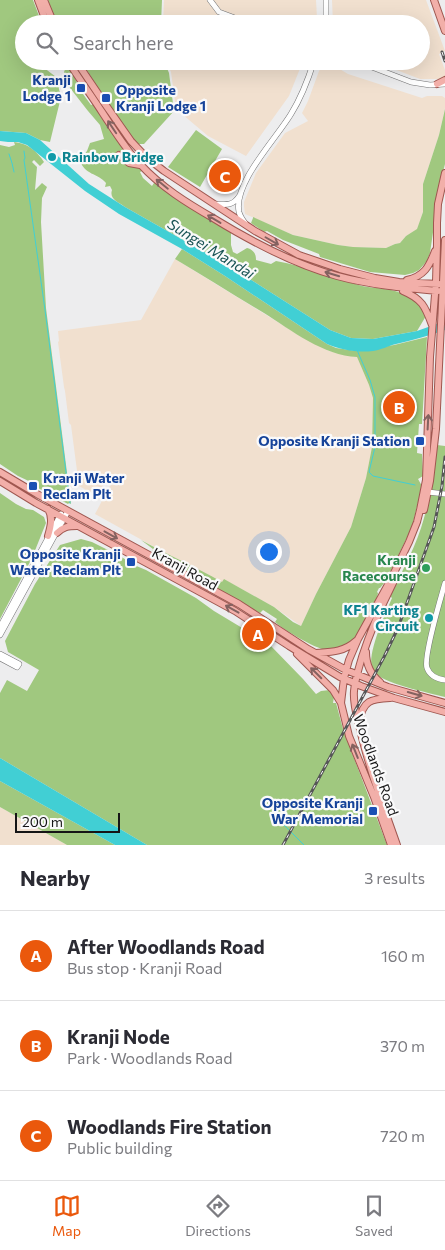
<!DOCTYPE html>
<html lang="en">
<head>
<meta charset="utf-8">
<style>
  :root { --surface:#fff; --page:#f2f2f3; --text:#2b2b33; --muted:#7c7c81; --line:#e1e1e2; --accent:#ea580c }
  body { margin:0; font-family:Commissioner,sans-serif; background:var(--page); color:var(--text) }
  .scale { position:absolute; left:15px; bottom:12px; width:105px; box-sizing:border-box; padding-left:5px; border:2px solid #151516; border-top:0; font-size:14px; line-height:18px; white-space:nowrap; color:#151516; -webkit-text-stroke:4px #fafafb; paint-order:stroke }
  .you { position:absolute; left:268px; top:551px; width:18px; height:18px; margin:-12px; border:4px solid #fff; border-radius:50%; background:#1a73e8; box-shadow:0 0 0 8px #1a73e833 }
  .badge { display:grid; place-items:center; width:32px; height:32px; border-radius:50%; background:var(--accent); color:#fff; font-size:16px; font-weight:700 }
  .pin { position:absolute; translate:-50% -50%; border:2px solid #fff; box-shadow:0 1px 5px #0006 }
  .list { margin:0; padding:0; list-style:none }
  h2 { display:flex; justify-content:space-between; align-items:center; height:65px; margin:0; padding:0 20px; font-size:21px }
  h2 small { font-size:16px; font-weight:400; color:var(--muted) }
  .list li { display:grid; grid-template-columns:32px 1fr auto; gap:15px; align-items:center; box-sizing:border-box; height:90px; padding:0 20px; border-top:1px solid var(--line) }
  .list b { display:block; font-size:19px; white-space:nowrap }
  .list p { margin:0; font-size:16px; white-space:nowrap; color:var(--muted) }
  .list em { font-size:16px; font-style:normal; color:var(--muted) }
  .icon { flex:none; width:28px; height:28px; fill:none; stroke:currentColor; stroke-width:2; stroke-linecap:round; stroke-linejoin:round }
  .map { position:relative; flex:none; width:445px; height:845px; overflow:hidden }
  .search { position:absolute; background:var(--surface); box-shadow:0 5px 20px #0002; left:15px; right:15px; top:15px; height:55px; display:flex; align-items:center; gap:12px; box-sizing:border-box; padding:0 18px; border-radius:28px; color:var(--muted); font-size:19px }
  .sheet { height:335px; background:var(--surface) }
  nav { display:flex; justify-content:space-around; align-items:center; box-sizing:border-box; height:70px; border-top:1px solid var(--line); background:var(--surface); font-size:14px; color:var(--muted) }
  nav a { display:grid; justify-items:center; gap:2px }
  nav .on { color:var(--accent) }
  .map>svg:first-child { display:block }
</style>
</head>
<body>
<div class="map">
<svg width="445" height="845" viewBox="0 0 445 845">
  <rect width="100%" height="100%" fill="#ededee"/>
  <!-- industrial -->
  <path fill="#f1e0cf" d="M164,0H316L317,18L316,24H163Z
    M332,0H426L445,51L439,54L445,70V77L443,79H420L373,61H421V24H333Z
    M166,61H303L289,96L246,156L208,136L176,109L171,72Z
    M328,62L348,74L422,98L427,96H442L445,98V108L439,135L423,184V212L417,230L406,236L400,243L395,244L386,248L352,247L338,245L293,235L245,214L244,206V202L256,173L285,133L308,121L302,113L308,101L319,71L324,63Z
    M175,259L302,337L329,351L357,357L369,385L373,398L372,447L366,478L351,527L316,594L301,626L274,607L225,580L222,583L190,565L169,555L95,514L113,480L108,477L97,496L79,486L71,425L69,423L65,391L64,387L58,342L59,341L58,331L141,320Z
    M0,807L67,845H0Z"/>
  <!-- green -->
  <path fill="#a0c87f" d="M0,0H33L42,24H24V61H43V67L56,77L61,97L50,142L40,140L26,133L0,131Z
    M48,0H162L161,24H57L53,16Z
    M81,61H164L169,73L174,111L144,144H138L125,129L107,101L108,100L106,96L104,97Z
    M66,67H69L83,94L91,105L94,104L144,170L140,172L143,178L152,186L154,183H157L231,231V245L233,252L237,254L247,248C254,250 256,254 256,260L271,264L276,261C306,266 333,278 362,286C378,289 393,288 408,296C416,300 421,308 426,316L417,331L373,339L351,338L330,330L229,266L125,207C118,202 109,199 112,190L110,186L105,187L106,183C98,173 84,175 80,160L87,151L90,143L104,139L100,125L88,111L70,88L64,72Z
    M445,109V164L440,184L430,253L427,261L419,270L413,273L405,275L370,272L320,257L319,254L283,240L267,231L264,232L251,223L253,218V217L293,235L338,245L353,247L386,248L395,244L400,243L406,236L417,229L423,212V184L439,135Z
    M196,130L222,149L200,187L168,167Z
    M14,142C27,143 37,151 44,162L40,166L34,160L32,162L37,167L35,190L42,183L47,187L42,198L41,222L46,308L71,504L69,503L68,504L38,488L33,483L18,476L0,464V145L9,147L15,145Z
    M182,249L225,276L327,344L336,348L357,351L394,345L427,337L422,424H419L417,453L422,454L423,476L418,479L422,486L412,527L401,550L385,582L380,588H379L377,592L378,593L377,598C370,610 360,634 351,642C346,647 333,651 326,650C314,648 284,630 275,622L277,619L263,610L260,613L254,610L152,553L153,549L141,540C168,555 196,567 222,582L224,579L274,607L293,622L301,626L316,594L351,527L366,478L372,447L373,398L369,385L357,357C324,356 291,330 264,313C234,295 205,277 175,259Z
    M437,445L445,446V697C430,693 380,683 373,671C365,656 386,613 392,598L390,596C402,571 417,545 424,518C431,494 434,469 437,445Z
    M0,493L16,504L26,509L33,510L44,517L46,523L32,558L0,619Z
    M81,539L92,542L120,556L134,565L146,570L196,598L214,611L269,644L303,679L316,694L321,691L330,690L334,697L333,703H336L343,729L387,845H147L0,758V693L7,680L27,691L39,670L8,652L5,641L35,584L60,545Z
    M0,781L115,845H67L0,807Z"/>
  <!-- water -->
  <path fill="#41cfd4" d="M0,131L26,133L40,140L89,184L125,207L229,266L330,330L351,338L373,339L417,331L445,321V330C428,336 413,340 396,344C388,346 381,350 373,351C357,353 342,350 327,344L225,276L182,249L119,214L85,191L27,145L18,142H8L0,141Z
    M0,758L147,845H115L0,781Z"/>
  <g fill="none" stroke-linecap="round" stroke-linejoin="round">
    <!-- stream -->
    <path stroke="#41cfd4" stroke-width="1" d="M24,151L25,158L24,160L45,310L70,503
      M9,154L12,163L14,172
      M357,350L370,380L375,397V447L369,472L373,476L415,485
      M283,824L304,845"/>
    <defs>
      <path id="minor" d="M210,0L219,12L251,24
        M326,0V24
        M356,61L411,82L430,85L445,84
        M215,204C227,205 233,206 240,195
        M245,223C242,219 240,216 239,212C233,183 276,139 291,114C301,98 308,80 314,61
        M428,492L445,494
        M445,583C441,597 423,658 427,668C430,676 437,679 445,680
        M0,627L61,514
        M0,635L68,511
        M0,654L19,664L17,667
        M0,658L17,667"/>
      <path id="major" d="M38,0L47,24
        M44,0L54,24
        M434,0L445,31
        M68,61C79,79 91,95 102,112C114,130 125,149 140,164C161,187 187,203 213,218C252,242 293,264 337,276C370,285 404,288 438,291
        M76,61L105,104L131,141L146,157L164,171L255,231L299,255L340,269L375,278L399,282L439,284
        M437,84L445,80
        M119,155L129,163L140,165
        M407,280C424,276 429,267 435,251
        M403,291C422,299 425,306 432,325
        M0,472L37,494L239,604L256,615L308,649L346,670L388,687L445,703
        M0,481L36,503L235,611L289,646L340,677L361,686L394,698L445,712
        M48,509C53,517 51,526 48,536
        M424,510L430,481L436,429L445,240
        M57,533C63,527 68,526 77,526
        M393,583C381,607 370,632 362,657C359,668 355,679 354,691C353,703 356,713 359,725C368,766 383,805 397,845
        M366,652C366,665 370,674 380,682
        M316,653C331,652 344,652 356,641
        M297,654L333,690L341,703
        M359,722C363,700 371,699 390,698
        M391,845L374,797L349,736L341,703L344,678L349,660L358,639L390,581L409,542L417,522L420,510L426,480L430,357L436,282L437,245V223L438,204L445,173"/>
    </defs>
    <!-- minor casing -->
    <use href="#minor" stroke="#747475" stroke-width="6"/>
    <!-- major casing -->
    <use href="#major" stroke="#9f5750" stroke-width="8"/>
    <!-- minor -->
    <use href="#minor" stroke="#fff" stroke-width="5"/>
    <!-- major -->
    <use href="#major" stroke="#f2afa9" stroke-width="6"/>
    <defs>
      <path id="rail" d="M442,52L445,61
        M283,845L384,657L398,628L434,527L442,486L445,457"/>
    </defs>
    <!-- rail casing -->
    <use href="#rail" stroke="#565657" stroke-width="3"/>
    <!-- rail -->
    <use href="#rail" stroke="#fafafb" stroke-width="1" stroke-dasharray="4" stroke-linecap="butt"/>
  </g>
  <!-- one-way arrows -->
  <defs><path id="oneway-shaft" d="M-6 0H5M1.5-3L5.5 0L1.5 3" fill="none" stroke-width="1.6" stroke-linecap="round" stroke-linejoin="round" transform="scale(1.25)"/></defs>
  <g stroke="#846260">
    <use href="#oneway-shaft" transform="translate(112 127) rotate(-124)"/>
    <use href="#oneway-shaft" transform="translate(162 184) rotate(-141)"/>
    <use href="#oneway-shaft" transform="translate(214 219) rotate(-149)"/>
    <use href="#oneway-shaft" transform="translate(272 241) rotate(30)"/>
    <use href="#oneway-shaft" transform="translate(332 274) rotate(-163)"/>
    <use href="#oneway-shaft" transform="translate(428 422) rotate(-87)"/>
    <use href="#oneway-shaft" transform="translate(111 535) rotate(29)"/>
    <use href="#oneway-shaft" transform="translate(232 609) rotate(-151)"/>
    <use href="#oneway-shaft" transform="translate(316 673) rotate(-135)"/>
    <use href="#oneway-shaft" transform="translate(415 694) rotate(16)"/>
    <use href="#oneway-shaft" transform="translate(355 751) rotate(-112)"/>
  </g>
  <!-- markers -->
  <g fill="#1a4fb4" stroke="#fafafb" stroke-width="2">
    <rect x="76" y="83" width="10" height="10" rx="2.5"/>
    <rect x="101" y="93" width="10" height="10" rx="2.5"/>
    <rect x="415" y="436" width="10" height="10" rx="2.5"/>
    <rect x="28" y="481" width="10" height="10" rx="2.5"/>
    <rect x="126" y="557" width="10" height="10" rx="2.5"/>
    <rect x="368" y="806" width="10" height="10" rx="2.5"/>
  </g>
  <g fill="#0f9aa8" stroke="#fafafb" stroke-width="2">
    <circle cx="52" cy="157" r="5"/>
    <circle cx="429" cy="618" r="5"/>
  </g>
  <circle fill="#2e9e5b" stroke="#fafafb" stroke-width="2" cx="426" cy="568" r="5"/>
  <g text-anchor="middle" stroke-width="4.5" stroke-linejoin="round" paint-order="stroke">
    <!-- transit labels -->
    <g font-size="14" font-weight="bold" fill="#164399" stroke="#fafafb" text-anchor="end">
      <text x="71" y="85">Kranji<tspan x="71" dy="16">Lodge 1</tspan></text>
      <text x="116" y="95" text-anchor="start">Opposite<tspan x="116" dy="16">Kranji Lodge 1</tspan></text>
      <text x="410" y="446">Opposite Kranji Station</text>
      <text x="43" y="483" text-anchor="start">Kranji Water<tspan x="43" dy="16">Reclam Plt</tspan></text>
      <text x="121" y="559">Opposite Kranji<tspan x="121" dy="16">Water Reclam Plt</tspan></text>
      <text x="363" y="808">Opposite Kranji<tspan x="363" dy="16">War Memorial</tspan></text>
    </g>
    <!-- culture labels -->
    <g font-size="14" font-weight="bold" fill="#0d838f" stroke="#fafafb" text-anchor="start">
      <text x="62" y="162">Rainbow Bridge</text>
      <text x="419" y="615" text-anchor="end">KF1 Karting<tspan x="419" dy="16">Circuit</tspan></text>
    </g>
    <!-- leisure labels -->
    <g font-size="14" font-weight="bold" fill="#27864d" stroke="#fafafb" text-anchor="end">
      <text x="416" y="565">Kranji<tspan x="416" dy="16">Racecourse</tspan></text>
    </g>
    <!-- street labels -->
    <g font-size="14" fill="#151516" stroke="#fafafb">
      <text transform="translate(185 569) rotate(29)" y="5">Kranji Road</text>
      <text transform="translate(376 765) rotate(70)" y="5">Woodlands Road</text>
    </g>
    <!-- water labels -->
    <g font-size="15" font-style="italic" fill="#1a5456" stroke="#fafafb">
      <text transform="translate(211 249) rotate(32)" y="5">Sungei Mandai</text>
    </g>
  </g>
</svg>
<div class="scale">200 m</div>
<div class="you"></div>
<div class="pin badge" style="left:258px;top:634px">A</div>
<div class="pin badge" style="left:399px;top:407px">B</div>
<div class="pin badge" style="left:225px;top:176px">C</div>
<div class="search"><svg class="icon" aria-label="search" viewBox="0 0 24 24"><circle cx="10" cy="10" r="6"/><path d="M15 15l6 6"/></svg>Search here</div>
</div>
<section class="sheet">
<h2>Nearby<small>3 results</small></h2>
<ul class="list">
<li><span class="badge">A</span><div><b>After Woodlands Road</b><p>Bus stop · Kranji Road</p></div><em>160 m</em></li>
<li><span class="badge">B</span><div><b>Kranji Node</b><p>Park · Woodlands Road</p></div><em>370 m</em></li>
<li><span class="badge">C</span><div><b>Woodlands Fire Station</b><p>Public building</p></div><em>720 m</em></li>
</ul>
</section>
<nav>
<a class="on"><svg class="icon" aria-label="map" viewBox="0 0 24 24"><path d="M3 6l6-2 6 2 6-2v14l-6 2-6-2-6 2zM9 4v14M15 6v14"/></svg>Map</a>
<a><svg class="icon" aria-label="directions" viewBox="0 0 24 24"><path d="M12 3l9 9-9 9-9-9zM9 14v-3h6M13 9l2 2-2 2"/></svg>Directions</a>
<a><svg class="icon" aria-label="saved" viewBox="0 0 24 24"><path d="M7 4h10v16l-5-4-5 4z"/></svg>Saved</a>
</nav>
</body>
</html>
